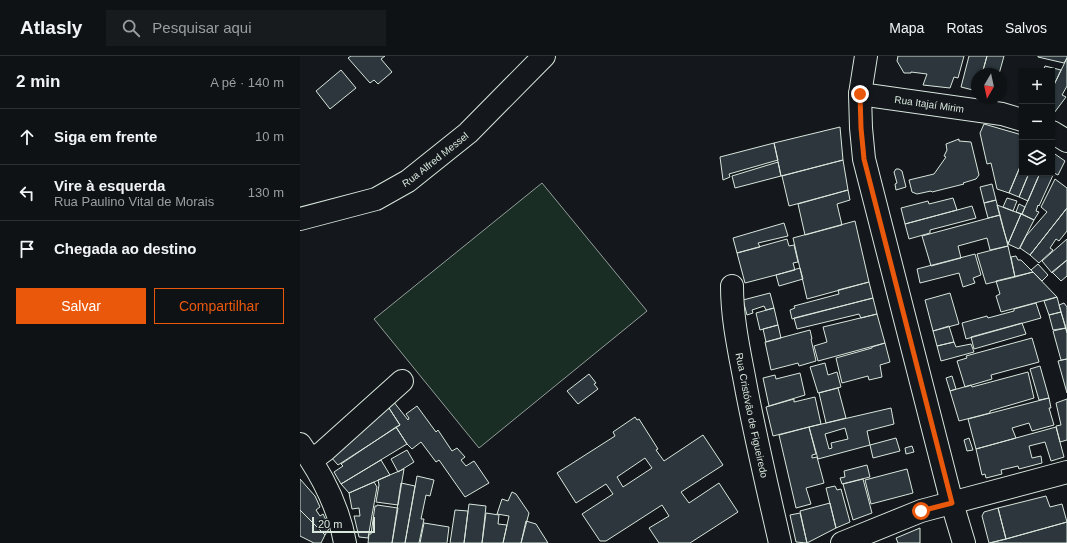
<!DOCTYPE html>
<html lang="pt">
<head>
<meta charset="utf-8">
<style>
  :root { --surface:#0f1215; --page:#181b1e; --text:#f1f3f6; --muted:#9b9ea0; --line:#2f3234; --accent:#ea580c }
  body { margin:0; font-family:Helvetica,sans-serif; background:var(--page); color:var(--text) }
  .controls { position:absolute; right:12px; top:12px; display:grid; overflow:hidden; border-radius:0px; box-shadow:0 1px 3px #0004 }
  .controls button { width:36px; height:36px; display:grid; place-items:center; padding:0; border:0; border-bottom:1px solid var(--line); background:var(--surface); color:var(--text); font:20px sans-serif }
  .compass { position:absolute; left:671px; top:12px; width:36px; height:36px; border-radius:50%; background:var(--surface); box-shadow:0 1px 3px #0004; rotate:189deg }
  .scale { position:absolute; left:12px; bottom:10px; width:63px; box-sizing:border-box; padding-left:4px; border:2px solid #d8e6dc; border-top:0; font-size:11px; line-height:14px; white-space:nowrap; color:#d8e6dc; -webkit-text-stroke:3px #14181c; paint-order:stroke }
  .stop { position:absolute; width:12px; height:12px; margin:-9px; border:3px solid #ea580c; border-radius:50%; background:#fff }
  .stop.end { background:#ea580c; border-color:#fff; box-shadow:0 1px 4px #0008 }
  .list { margin:0; padding:0; list-style:none }
  h2 { display:flex; justify-content:space-between; align-items:center; height:52px; margin:0; padding:0 16px; font-size:17px }
  h2 small { font-size:13px; font-weight:400; color:var(--muted) }
  .list li { display:grid; grid-template-columns:26px 1fr auto; gap:12px; align-items:center; box-sizing:border-box; height:56px; padding:0 16px; border-top:1px solid var(--line) }
  .list b { display:block; font-size:15px; white-space:nowrap }
  .list p { margin:0; font-size:13px; white-space:nowrap; color:var(--muted) }
  .list em { font-size:13px; font-style:normal; color:var(--muted) }
  .actions { display:flex; gap:8px; padding:12px 16px }
  .actions a { flex:1; padding:9px 0; border:1px solid var(--accent); border-radius:0px; text-align:center; font-size:14px; color:var(--accent) }
  .actions .main { background:var(--accent); color:#fff }
  .icon { flex:none; width:22px; height:22px; fill:none; stroke:currentColor; stroke-width:2; stroke-linecap:round; stroke-linejoin:round }
  .map { position:relative; flex:none; width:767px; height:487px; overflow:hidden }
  header { display:flex; align-items:center; gap:24px; box-sizing:border-box; height:56px; padding:0 20px; background:var(--surface); border-bottom:1px solid var(--line) }
  header strong { font-size:19px }
  nav { display:flex; gap:22px; margin-inline-start:auto; font-size:14px }
  .search { width:280px; height:36px; background:var(--page); display:flex; align-items:center; gap:10px; box-sizing:border-box; padding:0 14px; border-radius:0px; color:var(--muted); font-size:15px }
  main { display:flex }
  aside { flex:1; background:var(--surface) }
  .map>svg:first-child { display:block }
</style>
</head>
<body>
<header>
<strong>Atlasly</strong>
<div class="search"><svg class="icon" aria-label="search" viewBox="0 0 24 24"><circle cx="10" cy="10" r="6"/><path d="M15 15l6 6"/></svg>Pesquisar aqui</div>
<nav><a>Mapa</a><a>Rotas</a><a>Salvos</a></nav>
</header>
<main>
<aside>
<h2>2 min<small>A pé · 140 m</small></h2>
<ul class="list">
<li><svg class="icon" aria-label="ahead" viewBox="0 0 24 24"><path d="M12 20V5M6 11l6-6 6 6"/></svg><div><b>Siga em frente</b></div><em>10 m</em></li>
<li><svg class="icon" aria-label="left" viewBox="0 0 24 24"><path d="M17 20v-9H6M10 6l-5 5 5 5"/></svg><div><b>Vire à esquerda</b><p>Rua Paulino Vital de Morais</p></div><em>130 m</em></li>
<li><svg class="icon" aria-label="arrive" viewBox="0 0 24 24"><path d="M6 21V4h12l-3 4 3 4H6"/></svg><div><b>Chegada ao destino</b></div></li>
</ul>
<div class="actions"><a class="main">Salvar</a><a>Compartilhar</a></div>
</aside>
<div class="map">
<svg width="767" height="487" viewBox="0 0 767 487">
  <rect width="100%" height="100%" fill="#14181c"/>
  <!-- green -->
  <path fill="#1a2d24" stroke="#939e99" d="M242,127L347,255L179,392L74,263Z"/>
  <!-- building -->
  <path fill="#2c363c" stroke="#d8e6dc" fill-rule="evenodd" d="M51,0H85L81,3L92,16L78,28L74,24L70,27L48,2Z
    M598,0H664L658,22L654,21L650,32L623,29L627,18L611,16V17H604L597,5Z
    M669,0H687L682,18H677V35L661,31Z
    M687,0H704L699,18H682Z
    M738,0H767V2L764,7L738,1Z
    M767,2V30L762,39L766,41L754,57L752,56V33Z
    M745,10L761,14L752,33V15H743Z
    M41,14L56,32L30,53L16,35Z
    M684,68L722,79V106L709,137L697,133L691,107L687,108L680,77Z
    M540,71L543,104L481,120L474,87Z
    M659,83V85L671,86L679,119L676,123L663,127L664,128L632,136L631,135L617,138L612,136L609,124L634,118L646,101L644,100L647,94L646,88Z
    M474,87L478,104L429,118L430,121L423,124L420,101Z
    M752,96L765,105L758,119L754,117L739,150L738,149L736,155L739,156L734,164L722,158L740,117H752Z
    M543,104L548,134L489,150L482,120Z
    M478,106L481,120L435,132L432,120Z
    M722,106V117H729L719,141L709,137Z
    M596,113H599L602,115L606,131L596,134L595,128L597,127L594,116Z
    M729,117H740L728,145L719,141Z
    M755,123L767,132V152L730,199L720,192L726,180L747,156L741,151Z
    M692,128L696,144L684,147L680,131Z
    M548,134L550,144L537,148L542,169L505,179L498,148Z
    M653,142L657,154L605,168L601,152L628,145L629,148Z
    M707,142L717,145L713,155L703,151Z
    M696,144L700,159L688,162L684,147Z
    M719,148L725,151L722,158L716,156Z
    M697,149L721,158L708,188L703,172Z
    M672,150L676,162L630,174V177L609,183L605,168Z
    M767,152V175L759,185L756,183L750,192L753,194L739,207L730,199Z
    M721,158L734,164L719,193L708,188Z
    M700,159L708,190L690,194L687,182L658,190L661,202L631,210L622,180Z
    M555,165L569,226L507,243L493,182Z
    M484,167L488,180L458,187L460,191L437,197L433,182Z
    M487,183L489,190L494,189L498,206L493,207L495,214L445,227L437,197Z
    M767,183V204L752,217L742,205Z
    M708,190L715,221L686,228L677,198Z
    M675,198L681,219L673,222L675,227L663,231L659,217L620,227L617,213Z
    M716,200L718,204H721L733,216L715,221L711,201Z
    M767,204V220L761,225L752,216Z
    M738,208L748,219L742,225L731,214Z
    M500,212L503,223L479,230L476,219Z
    M733,216L757,241L701,256L696,240L700,238L696,225Z
    M569,226L573,242L492,263L490,254L495,252L494,250L539,238L538,234Z
    M470,237L474,252L466,254L464,250L452,254L453,257L447,259L443,244Z
    M650,237L659,268L633,275L625,244Z
    M757,241L761,256L749,259L744,245Z
    M573,242L577,258L561,262L559,258L497,273L494,262Z
    M736,247L741,262L666,283L662,267L687,260L688,262L714,255V253Z
    M764,247L767,251V277L759,249Z
    M474,252L478,269L460,274L456,257Z
    M761,256L766,272L753,274L749,259Z
    M577,258L585,287L518,305L514,290L527,286L523,271Z
    M722,267L726,278L674,293L671,281Z
    M478,269L481,282L466,286L463,273Z
    M649,270L654,286L637,290L633,275Z
    M766,272L767,277V303L761,304L753,275Z
    M510,274L512,283H511L516,305L499,310L498,307L471,314L465,286Z
    M732,282L739,306L691,319L692,323L665,331L657,305L667,302L666,300Z
    M654,286L656,291L671,288L674,296L641,305L637,290Z
    M585,287L590,306L580,309L582,321L569,324L568,320L542,327L536,302L572,292V291Z
    M767,303V337L758,305Z
    M525,307L528,319L537,316L541,331L518,337L510,311Z
    M740,310L749,342L739,344L730,313Z
    M728,316L734,342L690,355V357L659,365L650,335L671,329L672,331Z
    M500,317L505,339L469,350L463,322L475,319L476,323Z
    M289,318L296,327L294,328L298,333L278,348L267,335Z
    M652,320L656,333L650,335L646,322Z
    M538,332L546,362L526,367L519,337Z
    M515,341L521,368L473,380L466,351L494,343V346Z
    M749,342L751,352H749L754,369L732,375L729,367L712,372L716,382L676,393L668,363Z
    M767,343V384L760,386L756,370L761,369L756,347Z
    M93,345L108,364L109,362L106,358L117,350L136,376L138,374L152,395L157,392L165,401L161,404L166,410L174,405L189,427L165,441L139,404L136,406L121,386L112,393L107,388L96,371L100,369L87,349Z
    M87,349L100,369L38,409L30,400Z
    M591,352L594,368L567,375L570,389L518,403L509,371ZM545,372L548,383L531,387L532,392L529,393L525,378Z
    M335,361L337,364L339,363L358,393L356,394L364,405L403,379L423,409L381,436L389,447L419,427L438,456L390,487H359L349,472L369,460L362,449L306,485H300L282,458L313,438L306,428L276,447L257,417L315,380L313,376ZM345,402L352,412L323,431L317,421Z
    M96,371L107,388L41,428L34,416L43,410L41,408Z
    M509,371L516,398L512,399V402L517,401L524,427L506,432L511,448L496,452L479,379Z
    M756,371L764,401L751,405L745,386L729,390L732,402L741,400L742,407L719,413L718,410L701,414L702,418L686,422L685,418L682,419L676,393Z
    M596,382L600,395L573,402L570,389Z
    M669,382L673,394L667,395L664,384Z
    M612,390L614,396L606,398L605,392Z
    M107,394L114,406L98,416L91,403Z
    M81,404L90,419L49,437L41,428Z
    M567,409L570,421L542,428L540,422L545,421L544,415Z
    M104,413L98,449L76,446L79,429L78,424Z
    M607,413L613,437L571,448L565,424Z
    M117,420L134,424L130,440L126,439L121,463H124L119,487H105Z
    M0,423L15,440L20,451L16,454L20,460L23,458L27,466L30,464L32,468L25,479L0,454Z
    M563,423L572,457L553,464L543,428Z
    M74,426L77,431L68,482L59,481L54,460H60L59,452L52,453L49,437Z
    M101,427L115,430L105,487H92Z
    M535,430L537,434L541,433L550,466L536,472L526,432Z
    M212,436L216,438L229,457L221,487H203L209,460L197,458L202,443L208,445Z
    M746,440L750,451L762,448L767,466L706,483L698,452Z
    M530,447L536,472L507,487L500,455Z
    M169,448L186,450L182,487H164Z
    M77,449L98,452L92,487H68L69,478H71L75,450H77Z
    M698,452L706,483L689,487L682,460L684,456Z
    M0,454L25,479L21,487H14L0,480Z
    M155,454L168,455L164,487H150Z
    M186,457L199,459L198,468L207,469L203,487H182Z
    M500,457L507,487L496,486L490,459Z
    M226,465L236,468L248,487H221Z
    M767,466V487H690L706,483Z
    M124,467L149,471L147,487H120Z
    M620,472V487H598L596,482Z"/>
  <g fill="none" stroke-linecap="round" stroke-linejoin="round">
    <defs>
      <g id="minor">
        <path d="M566,0L560,38L561,72L564,103L652,447L664,487"/>
        <path id="s1" d="M560,38L702,58L722,64"/>
        <path d="M752,76L767,85"/>
        <path id="s2" d="M0,163L76,143L108,125L168,77L244,0"/>
        <path id="s3" d="M432,230C432,263 439,294 445,326C455,380 468,434 480,487"/>
        <path d="M0,388C21,417 39,452 45,487"/>
        <path d="M12,404L24,395L102,325"/>
        <path d="M542,487L621,455L767,416"/>
      </g>
    </defs>
    <!-- minor casing -->
    <use href="#minor" stroke="#d8e6dc" stroke-width="24"/>
    <!-- minor -->
    <use href="#minor" stroke="#14181c" stroke-width="22"/>
  </g>
  <g fill="none" stroke-linecap="round" stroke-linejoin="round">
    <!-- route -->
    <path stroke="#ea580c" stroke-width="5" d="M560,38L561,72L564,103L652,447L621,455"/>
  </g>
  <g text-anchor="middle" stroke-width="3" stroke-linejoin="round" paint-order="stroke">
    <!-- street labels -->
    <g font-size="10" fill="#d8e6dc" stroke="#14181c">
      <text dy="4" stroke="none"><textPath href="#s1" startOffset="70">Rua Itajaí Mirim</textPath></text>
      <text dy="4" stroke="none"><textPath href="#s2" startOffset="150">Rua Alfred Messel</textPath></text>
      <text dy="4" stroke="none"><textPath href="#s3" startOffset="131">Rua Cristóvão de Figueiredo</textPath></text>
    </g>
  </g>
</svg>
<div class="controls">
<button>+</button>
<button>−</button>
<button><svg class="icon" aria-label="layers" viewBox="0 0 24 24"><path d="M12 4l9 5-9 5-9-5zM3 14l9 5 9-5"/></svg></button>
</div>
<svg class="compass" viewBox="-18 -18 36 36"><path d="M0-13l5 13h-10z" fill="#e53935"/><path d="M0 13l5-13h-10z" fill="#9b9ea0"/></svg>
<div class="scale">20 m</div>
<div class="stop" style="left:621px;top:455px"></div>
<div class="stop end" style="left:560px;top:38px"></div>
</div>
</main>
</body>
</html>
